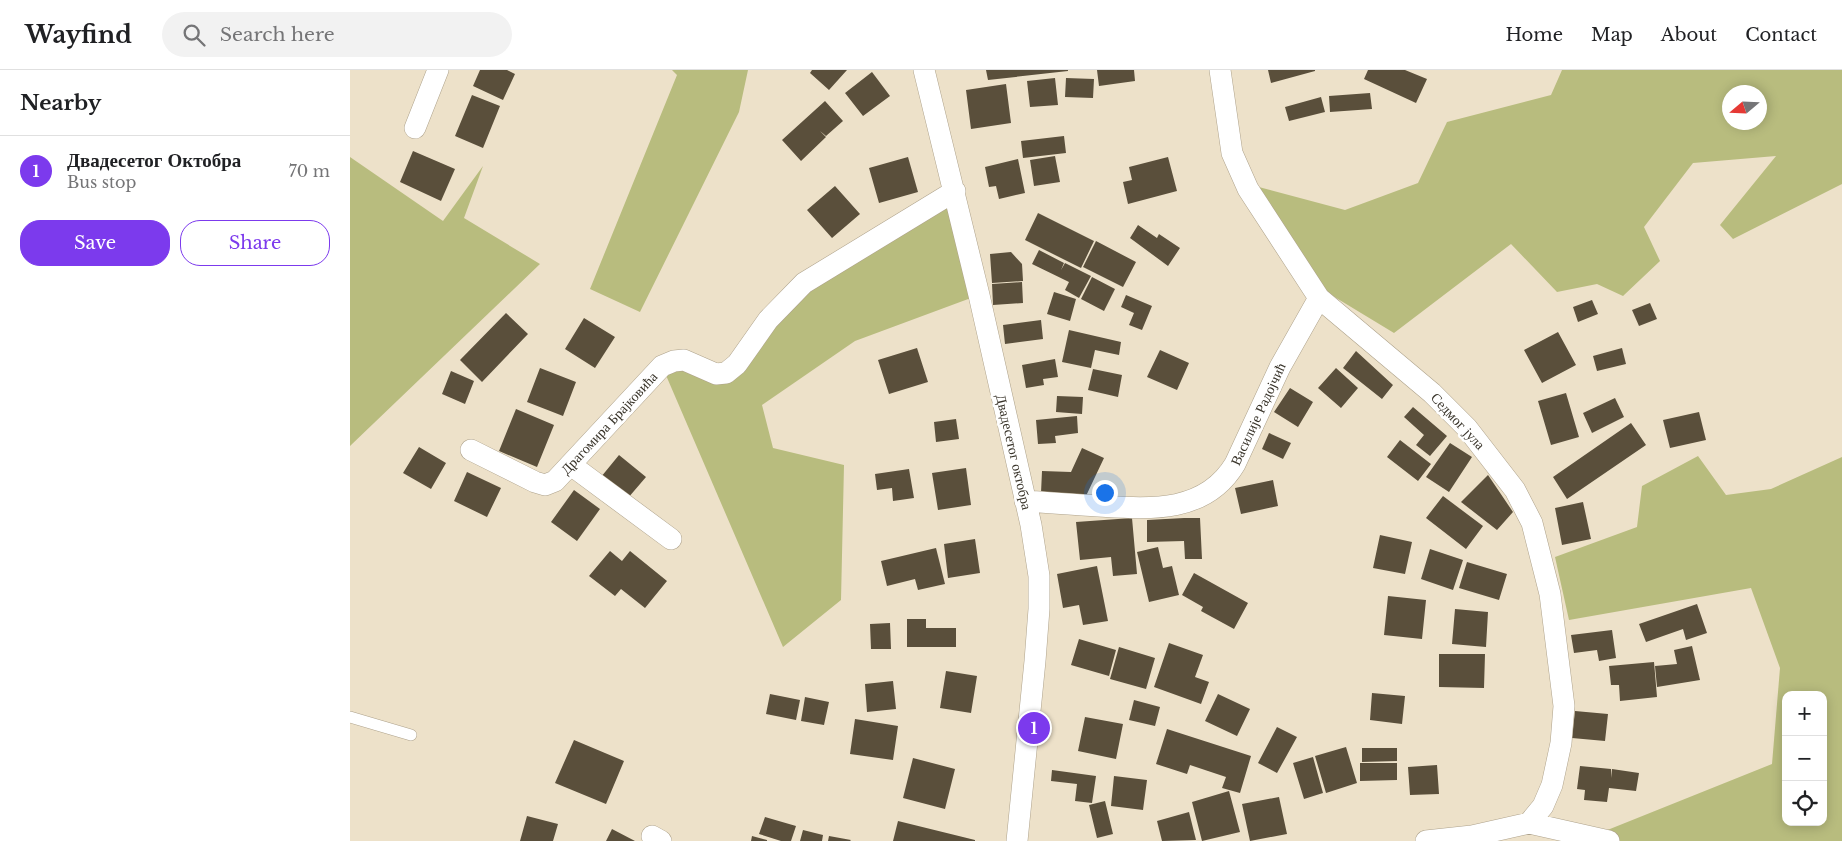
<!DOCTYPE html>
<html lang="en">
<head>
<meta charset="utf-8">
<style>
  :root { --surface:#fff; --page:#f2f2f2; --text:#202124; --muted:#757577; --line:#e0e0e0; --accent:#7c3aed }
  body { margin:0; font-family:"Libre Baskerville",serif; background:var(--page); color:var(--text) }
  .controls { position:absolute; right:15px; bottom:15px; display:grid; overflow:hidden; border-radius:10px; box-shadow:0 2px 12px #0003 }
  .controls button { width:45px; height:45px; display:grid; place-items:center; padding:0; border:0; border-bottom:1px solid var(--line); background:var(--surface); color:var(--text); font:25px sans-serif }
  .compass { position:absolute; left:1372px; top:15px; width:45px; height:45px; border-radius:50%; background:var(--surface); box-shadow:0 2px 12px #0003; rotate:251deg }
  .you { position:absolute; left:754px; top:422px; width:18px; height:18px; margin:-12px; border:4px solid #fff; border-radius:50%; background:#1a73e8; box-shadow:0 0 0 8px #1a73e833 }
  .badge { display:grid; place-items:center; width:32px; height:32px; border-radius:50%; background:var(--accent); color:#fff; font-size:16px; font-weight:700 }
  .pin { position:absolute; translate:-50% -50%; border:2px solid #fff; box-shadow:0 1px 5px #0006 }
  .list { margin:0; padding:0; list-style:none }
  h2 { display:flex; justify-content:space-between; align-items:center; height:65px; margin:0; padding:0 20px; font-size:21px }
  h2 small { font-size:16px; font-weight:400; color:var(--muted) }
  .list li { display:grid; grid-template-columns:32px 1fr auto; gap:15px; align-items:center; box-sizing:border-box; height:70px; padding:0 20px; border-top:1px solid var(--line) }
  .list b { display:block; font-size:19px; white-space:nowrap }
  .list p { margin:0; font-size:16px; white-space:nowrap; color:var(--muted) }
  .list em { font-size:16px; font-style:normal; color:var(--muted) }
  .actions { display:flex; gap:10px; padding:15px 20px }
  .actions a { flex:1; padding:11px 0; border:1px solid var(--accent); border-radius:20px; text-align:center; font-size:18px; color:var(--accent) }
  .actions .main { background:var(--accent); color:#fff }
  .icon { flex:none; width:28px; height:28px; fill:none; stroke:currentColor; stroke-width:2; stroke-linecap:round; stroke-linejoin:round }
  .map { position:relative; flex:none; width:1492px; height:771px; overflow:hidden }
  header { display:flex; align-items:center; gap:30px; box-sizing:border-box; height:70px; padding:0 25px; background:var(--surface); border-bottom:1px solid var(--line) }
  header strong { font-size:24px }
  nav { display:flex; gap:28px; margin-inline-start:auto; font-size:18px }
  .search { width:350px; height:45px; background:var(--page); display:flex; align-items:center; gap:12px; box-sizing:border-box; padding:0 18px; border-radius:28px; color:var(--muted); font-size:19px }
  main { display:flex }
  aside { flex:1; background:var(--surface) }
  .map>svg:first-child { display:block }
</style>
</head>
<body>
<header>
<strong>Wayfind</strong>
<div class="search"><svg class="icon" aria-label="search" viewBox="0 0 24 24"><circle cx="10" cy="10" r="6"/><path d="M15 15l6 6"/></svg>Search here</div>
<nav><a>Home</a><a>Map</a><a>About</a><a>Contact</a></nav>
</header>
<main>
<aside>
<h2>Nearby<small></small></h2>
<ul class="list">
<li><span class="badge">1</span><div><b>Двадесетог Октобра</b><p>Bus stop</p></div><em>70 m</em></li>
</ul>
<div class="actions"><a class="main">Save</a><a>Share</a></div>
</aside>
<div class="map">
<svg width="1492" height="771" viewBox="0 0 1492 771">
  <rect width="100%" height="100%" fill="#ede1c9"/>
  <!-- green -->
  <path fill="#b8bc7e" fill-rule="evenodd" d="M322,0H398L389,42L290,242L240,219L327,5Z
    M1212,0H1492V114L1383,169L1370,155L1426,86L1343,93L1294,157L1310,191L1273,226L1247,214L1207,222L1161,174L1044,263L978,223L905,116L995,140L1068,113L1097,52L1201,25ZM1380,22H1410V52H1380Z
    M0,87L93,151L133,96L114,148L190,194L0,376Z
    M605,121L629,225L505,271L412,335L423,378L494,395L491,530L433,577L312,296L366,304L418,250Z
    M1348,386L1376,425L1421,419L1492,387V771H1259L1240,767L1422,694L1430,598L1401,518L1219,550L1205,487L1287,457L1292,416ZM1436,625H1473V752H1436Z"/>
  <!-- building -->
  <path fill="#5a4f3b" d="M130,0H157L165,4L153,30L123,16Z
    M462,0H497L479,20L460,3Z
    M636,0H718V1L638,10Z
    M747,0H784L785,11L749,16Z
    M918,0H965V1L921,13Z
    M1018,0H1055L1077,9L1066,33L1014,9Z
    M522,2L540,26L513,46L495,23Z
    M705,8L708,35L680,37L677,11Z
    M716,8L744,9L743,28L715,27Z
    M656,14L661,53L621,59L616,20Z
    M1020,23L1022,39L980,42L979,26Z
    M122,25L150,36L133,78L105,66Z
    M971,27L975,42L939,51L935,37Z
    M475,31L493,51L476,66L470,61L476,67L451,91L432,70Z
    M714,66L716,83L673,88L671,71Z
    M63,81L105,99L91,131L50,112Z
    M705,86L710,112L684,116L680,90Z
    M558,87L568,122L529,133L519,98Z
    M818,87L827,121L778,134L773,112L782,110L779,97Z
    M668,89L675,123L649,129L646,116L639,117L635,97Z
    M485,116L510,144L482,168L457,140Z
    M688,143L744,171L731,198L675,170Z
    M788,155L807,168L809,164L830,178L818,196L780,168Z
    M746,171L786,192L773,217L733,197Z
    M689,180L714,193L711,200L715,193L741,206L729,228L715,220L719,212L682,194Z
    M661,182L672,194L673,211L642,213L640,184Z
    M742,207L765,219L754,241L731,229Z
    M672,212L673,233L643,235L642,214Z
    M704,222L726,229L720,251L697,244Z
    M776,225L802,236L792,260L779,255L784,243L771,237Z
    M1242,230L1248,244L1228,252L1223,237Z
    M1300,233L1307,249L1289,256L1282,240Z
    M156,243L178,264L132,312L110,290Z
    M234,248L265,267L245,298L215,279Z
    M691,250L693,269L655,274L653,255Z
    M719,260L771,272L769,285L745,280L741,298L712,292Z
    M1208,262L1226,295L1192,313L1174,280Z
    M567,278L578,312L539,324L528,290Z
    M1272,278L1276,294L1247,301L1243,286Z
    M810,280L839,293L827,320L797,307Z
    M1006,281L1043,315L1032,329L993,298Z
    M705,289L708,307L693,309L694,315L676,318L672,295Z
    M190,298L226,312L213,346L177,332Z
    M986,298L1008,318L991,338L968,318Z
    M743,299L772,305L768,327L738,320Z
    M101,301L124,311L115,334L92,324Z
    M940,318L963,332L948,357L924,342Z
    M1216,323L1229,367L1201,375L1188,331Z
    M707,326L733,327L732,344L706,342Z
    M1265,328L1274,347L1242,363L1233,343Z
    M1063,337L1097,366L1080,386L1066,375L1074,365L1054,347Z
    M166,339L204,355L187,397L149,381Z
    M1349,342L1356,370L1320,378L1313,350Z
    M727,346L728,363L705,366L706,373L688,374L686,350Z
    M606,349L609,369L586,372L584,352Z
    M1281,353L1296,375L1217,429L1203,407Z
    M919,363L941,373L933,389L912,379Z
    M1050,370L1081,394L1068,411L1037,387Z
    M1100,373L1122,387L1099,422L1076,407Z
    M69,377L96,393L81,419L53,403Z
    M732,378L754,388L736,426L691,423L692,401L721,402Z
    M269,385L296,407L278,428L251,407Z
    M616,398L621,435L588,440L582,403Z
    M559,399L564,428L543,431L542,418L527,420L525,404Z
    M117,402L151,418L137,447L104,431Z
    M1138,405L1163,442L1147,460L1111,432Z
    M923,410L928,436L891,444L885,418Z
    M224,420L250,439L227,471L201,452Z
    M1093,426L1133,456L1116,479L1076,448Z
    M1233,432L1241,469L1212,475L1205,438Z
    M782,448L787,504L763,506L761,487L730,490L726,452Z
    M834,448H850L852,489H835L834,471L797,472V450Z
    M1030,465L1062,472L1055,504L1023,498Z
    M625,469L630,503L598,508L594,474Z
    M808,477L813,498L822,496L829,525L799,532L787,482Z
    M586,478L595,514L568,520L565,509L537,516L531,491Z
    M1080,479L1113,490L1103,520L1071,509Z
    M260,481L272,491L280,481L317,511L295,538L271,519L265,526L239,506Z
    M1117,492L1157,504L1149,530L1109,518Z
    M747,496L758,551L733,555L729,535L713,538L707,504Z
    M844,503L898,533L884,559L851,541L853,537L832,525Z
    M1038,526L1076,530L1072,569L1034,565Z
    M1347,534L1357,563L1336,570L1333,559L1296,572L1289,554Z
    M1105,539L1138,542L1136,577L1102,574Z
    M557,549H576V558H606V577H557Z
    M540,553L541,579H521L520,554Z
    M1262,560L1266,588L1249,591L1247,580L1224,583L1221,565Z
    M729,569L766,580L759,606L721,595Z
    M819,573L853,585L845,607L859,612L851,634L804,617Z
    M1342,576L1350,610L1307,617L1305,596L1327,594L1324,580Z
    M769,577L805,588L796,619L760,609Z
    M1089,584H1135L1134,618L1089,617Z
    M1304,592L1307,627L1270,631L1269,615H1261L1259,596Z
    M596,601L627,606L621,643L590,638Z
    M543,611L546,639L517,642L515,614Z
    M1022,623L1055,626L1052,654L1020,650Z
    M420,624L450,630L446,650L416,644Z
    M868,624L900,639L887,666L855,651Z
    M455,627L479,632L474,655L451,651Z
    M784,630L810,637L805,656L779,650Z
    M1225,641L1258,644L1255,671L1222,668Z
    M735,647L773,654L766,689L728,681Z
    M505,649L548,656L543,690L500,684Z
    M927,657L947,667L927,703L908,693Z
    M817,659L901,686L890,723L872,718L876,707L840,695L837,704L806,694Z
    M224,670L274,691L256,734L205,713Z
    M996,677L1007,713L976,723L965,686Z
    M1012,678H1047V691L1012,692Z
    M963,687L973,723L954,729L943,693Z
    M563,688L605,699L595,739L553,728Z
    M1010,693H1047V710L1010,711Z
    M1087,695L1089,724L1060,725L1058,697Z
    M1230,696L1261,699V708L1262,699L1289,703L1286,721L1259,718L1257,732L1234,730L1235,720L1227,719Z
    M702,700L746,706L742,733L725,731L727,714L701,711Z
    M764,706L797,710L793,740L761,736Z
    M879,721L890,762L852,771L842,732Z
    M929,727L937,764L900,771L892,734Z
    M755,731L763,764L747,768L739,735Z
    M839,742L846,770L812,771L807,751Z
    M177,746L208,754L203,771H170Z
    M415,747L446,756L441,771H431L409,764Z
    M548,751L625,770V771H543Z
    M262,759L285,771H256Z
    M453,760L473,765L472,771H450Z
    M402,766L417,770V771H401Z
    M479,766L501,770L500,771H478Z"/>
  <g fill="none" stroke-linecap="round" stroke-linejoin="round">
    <defs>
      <path id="lane" d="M0,647L61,665"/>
      <path id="street" d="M574,0L629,225L681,455L689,506V539L685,591L667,771
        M870,0L882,83L898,119L969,228L1082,323L1117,358L1165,420L1182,453L1200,524L1214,636L1211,673L1202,715L1193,736L1179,753
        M65,58L88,0
        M121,380L185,412L195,415L205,411L312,296L324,291L334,290L366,304L376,303L387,294L418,250L454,213L605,121
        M221,395L321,469
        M675,431C700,433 724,434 748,436C799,439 855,444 885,394L930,297L969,228
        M302,766L311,771
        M1076,771L1122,766L1179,753L1259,771"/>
    </defs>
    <!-- lane casing -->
    <use href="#lane" stroke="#aea28b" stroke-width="12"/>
    <!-- street casing -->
    <use href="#street" stroke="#aea28b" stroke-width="22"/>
    <!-- lane -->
    <use href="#lane" stroke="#fff" stroke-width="11"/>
    <!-- street -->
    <use href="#street" stroke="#fff" stroke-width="21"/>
  </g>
  <g text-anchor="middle" stroke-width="5" stroke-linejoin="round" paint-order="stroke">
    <!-- street labels -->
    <g font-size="14" fill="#383329" stroke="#fff">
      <text transform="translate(908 344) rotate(-65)" y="5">Василије Радојчић</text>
      <text transform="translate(1108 351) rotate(47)" y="5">Седмог јула</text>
      <text transform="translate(259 353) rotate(-47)" y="5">Драгомира Брајковића</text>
      <text transform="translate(664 382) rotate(77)" y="5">Двадесетог октобра</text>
    </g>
  </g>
</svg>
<div class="controls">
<button>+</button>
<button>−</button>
<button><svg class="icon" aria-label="locate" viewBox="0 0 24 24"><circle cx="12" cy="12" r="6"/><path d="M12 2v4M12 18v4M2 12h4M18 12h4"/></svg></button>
</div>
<svg class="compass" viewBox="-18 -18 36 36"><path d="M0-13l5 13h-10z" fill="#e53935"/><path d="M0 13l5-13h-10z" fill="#757577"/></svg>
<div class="you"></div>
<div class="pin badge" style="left:684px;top:658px">1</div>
</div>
</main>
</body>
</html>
